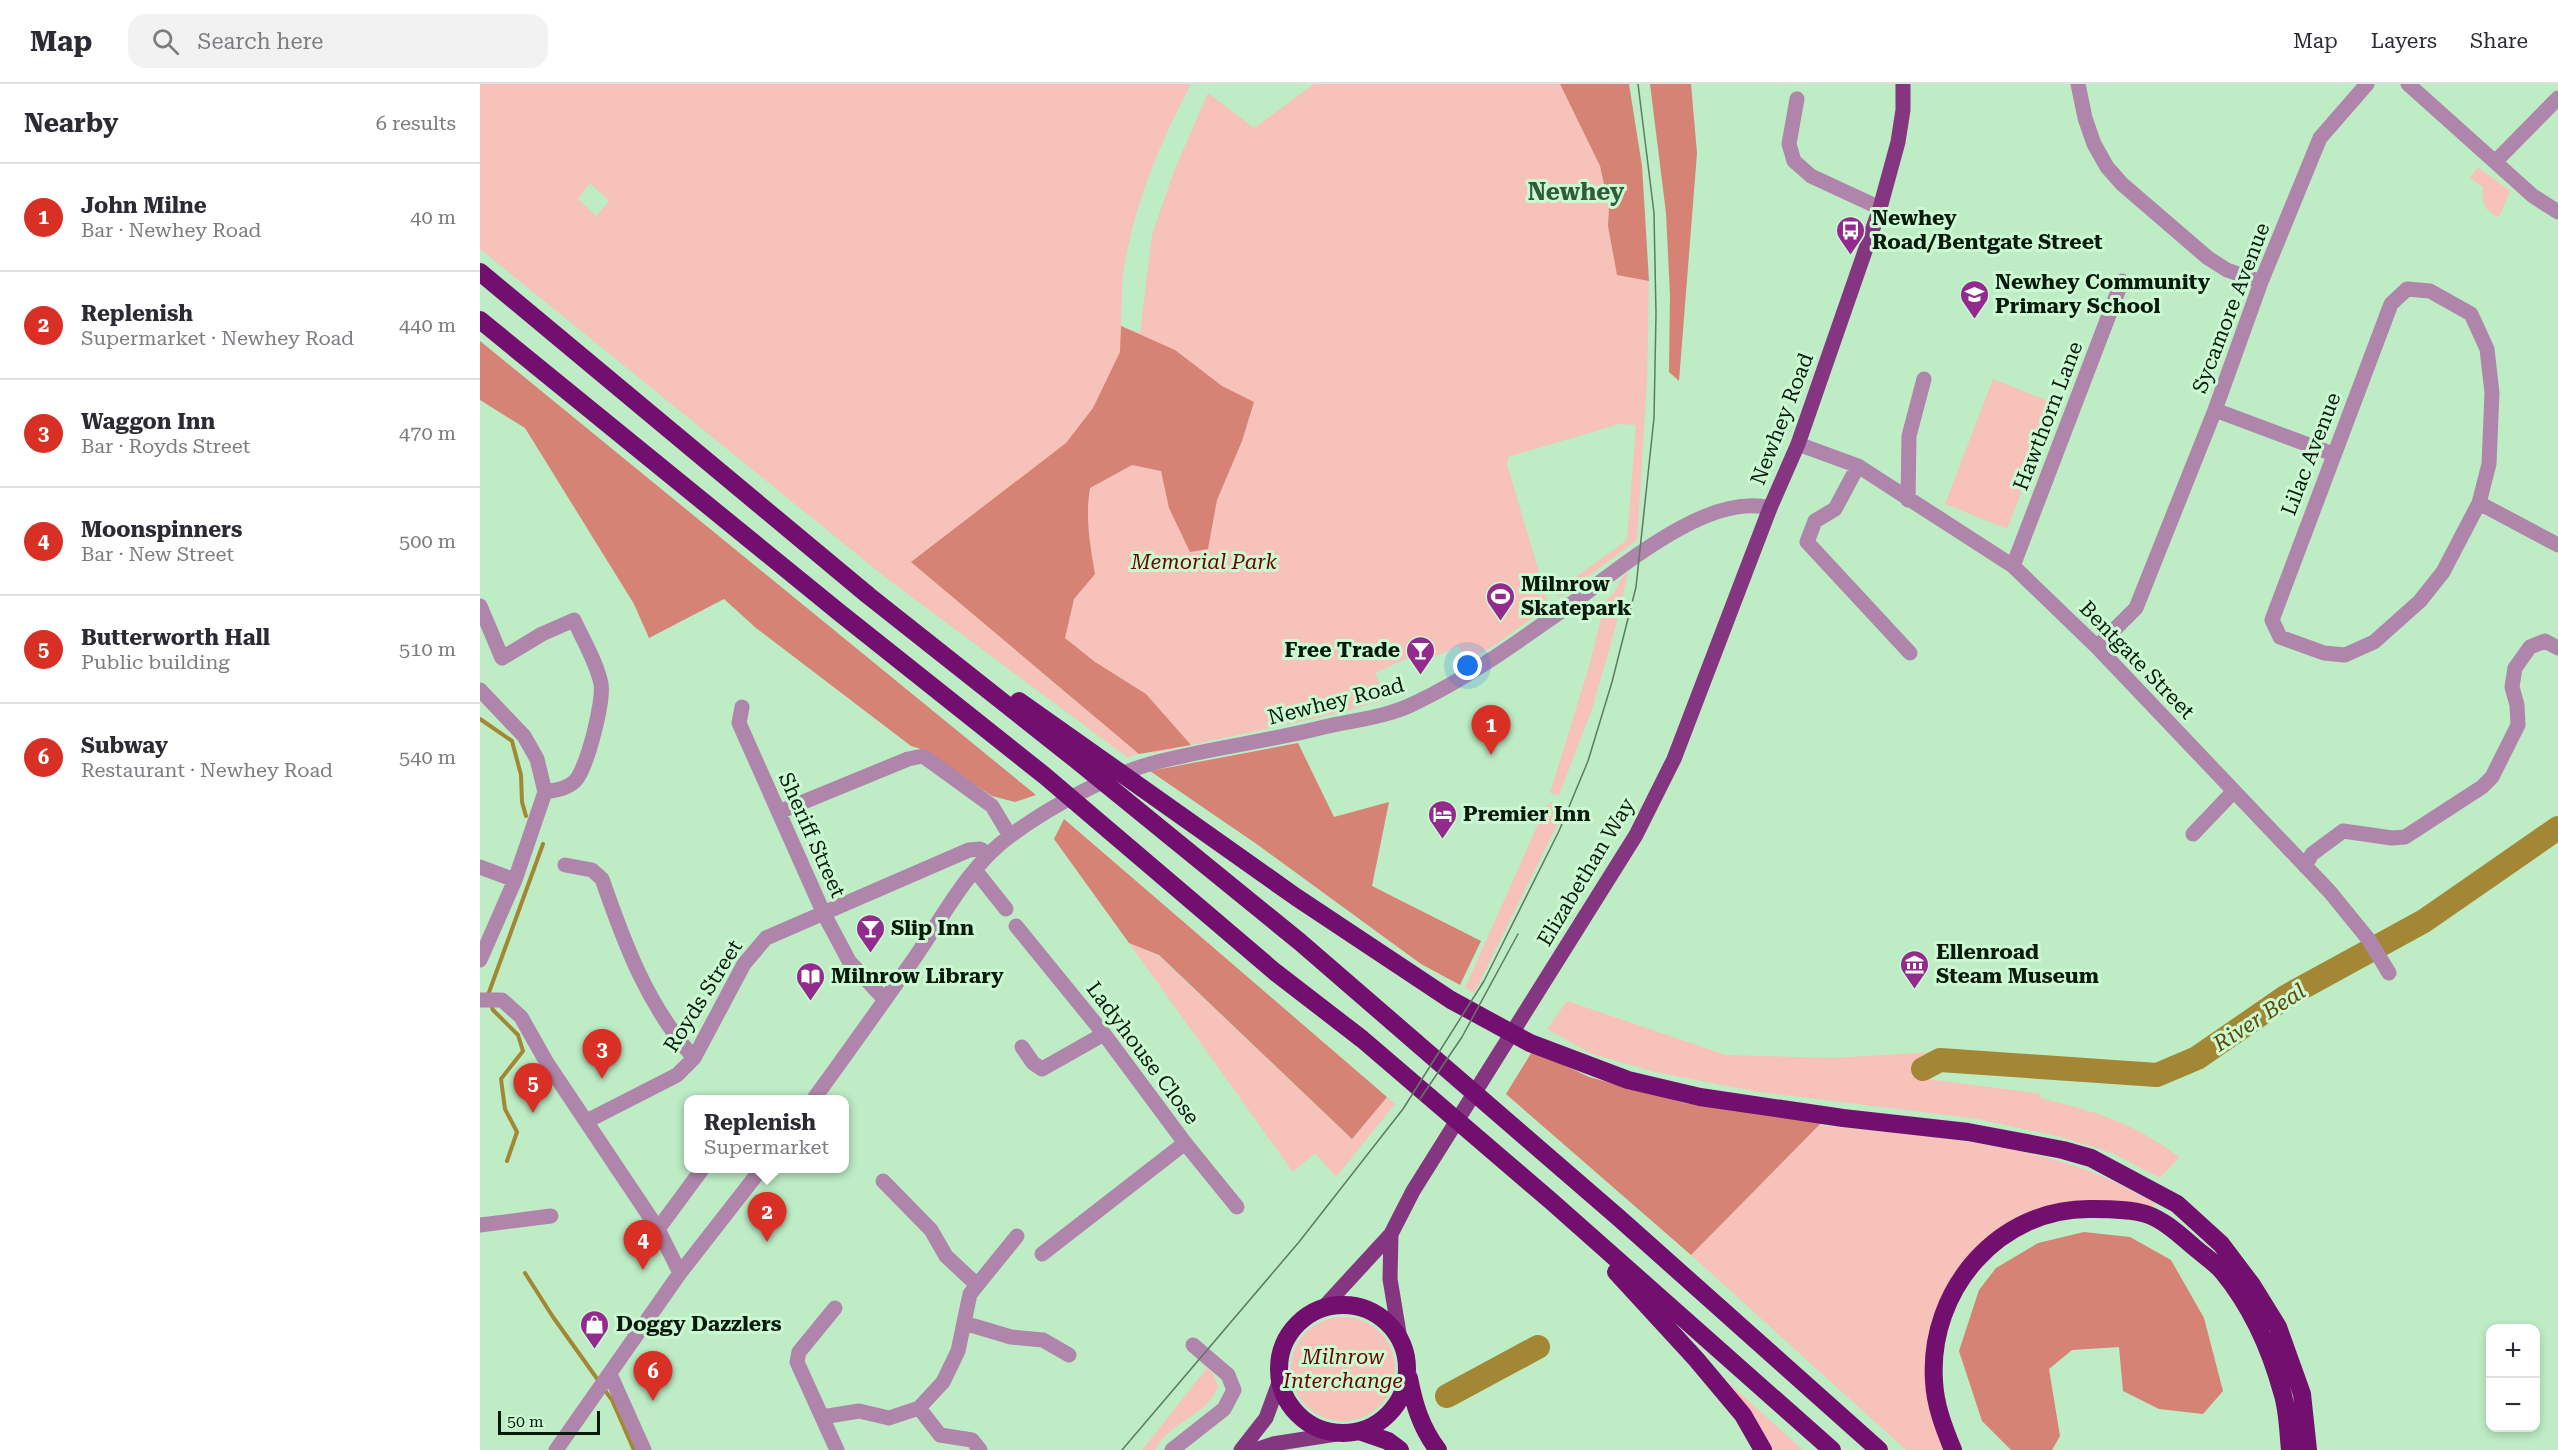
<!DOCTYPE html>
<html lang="en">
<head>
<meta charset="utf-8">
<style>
  :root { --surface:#fff; --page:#f2f2f3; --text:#2b2b33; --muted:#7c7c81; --line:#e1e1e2; --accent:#d93025 }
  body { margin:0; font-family:"Roboto Serif",serif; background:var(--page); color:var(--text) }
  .controls { position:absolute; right:18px; bottom:18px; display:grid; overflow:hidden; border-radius:12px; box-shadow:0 3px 9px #0003 }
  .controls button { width:54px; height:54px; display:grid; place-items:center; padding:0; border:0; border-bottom:2px solid var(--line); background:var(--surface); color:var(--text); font:30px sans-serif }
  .scale { position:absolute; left:18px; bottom:15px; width:102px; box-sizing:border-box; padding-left:6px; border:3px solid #091a0d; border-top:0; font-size:16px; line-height:21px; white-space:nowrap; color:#091a0d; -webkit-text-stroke:4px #caf9d2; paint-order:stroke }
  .you { position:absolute; left:988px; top:582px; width:21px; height:21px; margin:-15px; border:4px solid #fff; border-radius:50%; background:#1a73e8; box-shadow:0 0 0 9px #1a73e833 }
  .badge { display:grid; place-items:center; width:39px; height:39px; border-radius:50%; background:var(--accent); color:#fff; font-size:20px; font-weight:700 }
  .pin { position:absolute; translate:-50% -50px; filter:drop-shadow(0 2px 3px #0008) }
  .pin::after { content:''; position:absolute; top:32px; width:21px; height:18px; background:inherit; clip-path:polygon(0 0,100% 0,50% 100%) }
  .popup { position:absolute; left:204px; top:1011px; width:165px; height:78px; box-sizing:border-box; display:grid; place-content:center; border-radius:12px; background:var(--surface); filter:drop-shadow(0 2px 4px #0005); font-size:20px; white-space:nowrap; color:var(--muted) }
  .popup b { font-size:22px; color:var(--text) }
  .popup::after { content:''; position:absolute; left:50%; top:100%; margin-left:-12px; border:12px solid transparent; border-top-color:var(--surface) }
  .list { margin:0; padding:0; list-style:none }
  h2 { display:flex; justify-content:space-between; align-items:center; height:78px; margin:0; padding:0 24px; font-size:26px }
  h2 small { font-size:20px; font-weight:400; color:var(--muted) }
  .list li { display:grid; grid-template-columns:39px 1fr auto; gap:18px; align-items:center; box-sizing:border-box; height:108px; padding:0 24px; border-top:2px solid var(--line) }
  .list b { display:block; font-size:22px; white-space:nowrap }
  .list p { margin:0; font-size:20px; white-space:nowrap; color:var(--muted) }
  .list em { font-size:20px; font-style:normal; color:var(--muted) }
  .icon { flex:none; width:33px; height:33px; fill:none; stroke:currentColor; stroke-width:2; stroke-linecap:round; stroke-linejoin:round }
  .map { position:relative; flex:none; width:2078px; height:1366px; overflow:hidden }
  header { display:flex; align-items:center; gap:36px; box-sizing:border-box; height:84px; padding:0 30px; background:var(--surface); border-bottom:2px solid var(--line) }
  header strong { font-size:28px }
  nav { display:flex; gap:33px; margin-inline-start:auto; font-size:21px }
  .search { width:420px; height:54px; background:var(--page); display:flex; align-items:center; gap:15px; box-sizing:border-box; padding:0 21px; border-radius:18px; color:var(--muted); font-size:22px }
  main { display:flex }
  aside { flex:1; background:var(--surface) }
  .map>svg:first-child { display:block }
</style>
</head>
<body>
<header>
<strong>Map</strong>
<div class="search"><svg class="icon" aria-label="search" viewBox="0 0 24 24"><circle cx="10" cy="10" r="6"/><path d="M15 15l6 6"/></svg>Search here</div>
<nav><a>Map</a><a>Layers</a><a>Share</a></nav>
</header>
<main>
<aside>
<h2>Nearby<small>6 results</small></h2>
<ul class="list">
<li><span class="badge">1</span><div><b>John Milne</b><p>Bar · Newhey Road</p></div><em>40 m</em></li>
<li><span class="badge">2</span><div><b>Replenish</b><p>Supermarket · Newhey Road</p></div><em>440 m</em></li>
<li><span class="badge">3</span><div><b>Waggon Inn</b><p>Bar · Royds Street</p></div><em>470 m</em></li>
<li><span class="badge">4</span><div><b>Moonspinners</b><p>Bar · New Street</p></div><em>500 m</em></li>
<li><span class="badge">5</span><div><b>Butterworth Hall</b><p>Public building</p></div><em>510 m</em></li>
<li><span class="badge">6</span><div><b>Subway</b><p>Restaurant · Newhey Road</p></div><em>540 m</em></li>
</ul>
</aside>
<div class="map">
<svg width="2078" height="1366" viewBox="0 0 2078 1366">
  <rect width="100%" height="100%" fill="#bdecc5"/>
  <!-- green -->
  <path fill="#f6c2b9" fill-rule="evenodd" d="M0,0H711C679,60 653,123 643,191C641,208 642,225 641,242L660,249L672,151L694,87L728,9L774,44L834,0H1080L1120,82L1129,123L1128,142L1137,191L1169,197L1167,298L1157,456L1080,513L1076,507L1147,456L1156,341L1139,340L1028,373L1027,380L1069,522L1015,561L987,576L978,562L948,576L943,567L895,589L906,615L863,628L674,669L498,528L432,478L659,670L647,673L410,497L0,165ZM110,99L129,117L116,132L98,115Z
    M1998,83L2030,107L2019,133C2005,129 2001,117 2003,103L1990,94Z
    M1513,295L1576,320L1527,445L1465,420Z
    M1148,488L1135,545L1112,625L1079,711L1070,709L1108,586L1126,516C1139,508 1136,497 1148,488Z
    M1071,718L1085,725L994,909L985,904L1066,722Z
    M649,859L678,871L872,1055L907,1013L915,1020L856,1093L835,1069L813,1088Z
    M1087,917L1246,971L1352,974L1455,968L1439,979L1437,984L1440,994L1561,1010L1560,1014C1616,1028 1651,1037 1699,1073L1680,1094L1632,1069L1581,1053L1498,1035L1279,1008L1175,988L1112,970L1067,945Z
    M1339,1041C1429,1051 1523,1056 1609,1087C1632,1095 1654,1109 1675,1119L1671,1127L1576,1122L1467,1203L1455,1229L1467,1366H1426L1211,1171Z
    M811 1285a52 52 0 1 1 104 0a52 52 0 1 1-104 0Z
    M1222,1275L1323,1366H1291Z
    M727,1284L732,1288L738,1302C728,1332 688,1338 675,1366H662Z"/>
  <!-- forest -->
  <path fill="#d68275" d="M1080,0H1149L1162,82L1169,197L1137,191L1128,142L1129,123L1120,82Z
    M1170,0H1211L1217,69L1199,297L1189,288L1190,211L1186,129Z
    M641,242L695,266L742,302L774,318L762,357L737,416L728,465L710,468L689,424L681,387L652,381L610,404C605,433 610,461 615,490L594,515L585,554L615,578L666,610L711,661L659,670L431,478L586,359L613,324L640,268Z
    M0,257L556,711L535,718L512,712L441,665L431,662L276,544L244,515L169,554L154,520L45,344L0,316Z
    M818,659L854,733L909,718L892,802L1001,857L980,901L941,880L778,761L670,687Z
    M584,735L907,1013L872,1055L679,871L649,859L574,755Z
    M1053,966L1109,993L1205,1019L1341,1039L1211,1171L1026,1010Z
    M1604,1148L1650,1153L1691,1176L1724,1234L1743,1307L1723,1330L1679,1325L1643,1307L1639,1263L1592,1266L1569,1285L1580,1352L1572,1366H1531L1502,1337L1479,1267L1499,1206L1516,1184L1558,1159Z"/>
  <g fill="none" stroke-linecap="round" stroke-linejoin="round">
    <!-- stream -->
    <path stroke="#a38734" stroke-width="4" d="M0,635L32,657L41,691L42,718L46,732
      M8,911L63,760
      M11,921L13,926L38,951L43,967L21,995L25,1025L37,1048L27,1077
      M45,1189L73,1233L118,1296
      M124,1305L132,1316L154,1366"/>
    <!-- river -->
    <path stroke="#a38734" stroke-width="24" d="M1443,985L1460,976L1677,991L1717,974L1807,912L1944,837L2078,744
      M967,1312L1058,1263"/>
    <!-- minor -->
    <path stroke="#b085ac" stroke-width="15" d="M1598,0L1605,34L1614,60L1627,83L1642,100L1728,174L1747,186L1781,198
      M1928,0L2053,112L2078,128
      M1317,15L1309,60L1314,77L1331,92L1400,124
      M2015,78L2078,14
      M1927,205L1950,207L1991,230L2007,265L2012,309L2009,380L1999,419L1963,488L1940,517L1894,558L1865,571L1844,569L1800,553L1792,536L1911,220Z
      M1735,326L1853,370
      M1318,360L1378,382L1533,482L1617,563L1850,808L1889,856L1909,889
      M1378,382L1355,425L1335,437L1327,458L1430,569
      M1428,416L1429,352L1444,295
      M1999,419L2078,461
      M1533,482L1642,197
      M0,522L22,574L62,550L94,536C103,556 117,579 121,600C124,617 107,685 95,697C87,705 75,706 65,708
      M1617,563L1656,524L1735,326L1781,198L1840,54L1887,0
      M0,606L44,652L57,675L65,708L35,796L0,876
      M262,623L259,639L344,830L369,877L405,916
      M299,728L428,675L443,672L512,722L530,752
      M1713,750L1754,707
      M85,781L112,786L122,795C145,861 167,921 214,974
      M1825,782L1832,770L1863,747L1912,754L1925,753L2002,703L2012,693L2038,641L2037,621L2032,603L2035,584L2050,563L2065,557L2078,564
      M0,783L35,796
      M495,786L526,825
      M536,842L624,950L705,1059L757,1123
      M0,916H22L41,933L67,979L178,1145L200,1189
      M542,963L553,979L562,985L624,950
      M333,1016C368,968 402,920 436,872C464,831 489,782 530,752C569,723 630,690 677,678C732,664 789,657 844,643C873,636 908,633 935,619C986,595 1033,561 1080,528C1132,492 1224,407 1290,424
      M107,1037L197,991L214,974L264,880L286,854L489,766L500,765L509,770
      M403,1097L451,1146L466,1172L497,1201
      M0,1141L71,1132
      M178,1145L223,1084
      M562,1170L705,1059
      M355,1224L319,1268L317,1278L357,1366
      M484,1239L531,1253L563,1256L589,1271
      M130,1290L164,1366
      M439,1324L460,1351L492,1356L500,1366
      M342,1333L379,1327L409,1334L439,1324L463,1298L478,1267L490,1210L537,1152
      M76,1366L200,1189L282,1084
      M692,1366L744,1325L754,1306L748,1291L713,1261"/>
    <!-- major -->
    <path stroke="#843780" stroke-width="15" d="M911,1150L910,1195L920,1255
      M843,1224L911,1150L933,1107L1156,751L1194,675L1290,424L1318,360L1400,124L1418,58L1423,26V0
      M761,1366L786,1334L800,1296
      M775,1366L793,1360L863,1349"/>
    <!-- highway -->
    <path stroke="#73106f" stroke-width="18" d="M0,188L389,512L595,675L820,858L1139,1134L1399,1366
      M0,236L360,529L565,692L795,888L882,955L1071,1117L1352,1366
      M539,617L816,813L971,916L1050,959L1148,996L1220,1013L1363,1034L1488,1048L1583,1066L1611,1074L1697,1120L1741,1160L1772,1201L1798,1243L1822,1310L1828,1366
      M1136,1188L1216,1275L1263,1331L1283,1366
      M799 1285a64 64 0 1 1 128 0a64 64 0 1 1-128 0Z
      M929,1294C934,1320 941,1344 958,1366
      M879,1347L908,1357L920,1366
      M1473,1366C1464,1344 1455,1321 1454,1297C1448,1206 1519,1123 1612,1125C1628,1125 1650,1125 1666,1130C1684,1136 1700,1151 1714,1163C1723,1171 1734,1178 1742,1187C1771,1222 1790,1264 1802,1308C1808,1326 1808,1347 1810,1366"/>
    <!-- tram -->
    <path stroke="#5d7b62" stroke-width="1.5" d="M940,1015L982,953L1038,850
      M642,1366L819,1158L923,1025L1004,897L1079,747L1108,677L1132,598L1156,503L1174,334L1176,230L1174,129L1158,0"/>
  </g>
  <!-- icons -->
  <defs>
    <symbol id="bus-pin" viewBox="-11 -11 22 30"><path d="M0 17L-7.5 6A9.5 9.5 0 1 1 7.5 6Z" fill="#932a8e" stroke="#caf9d2"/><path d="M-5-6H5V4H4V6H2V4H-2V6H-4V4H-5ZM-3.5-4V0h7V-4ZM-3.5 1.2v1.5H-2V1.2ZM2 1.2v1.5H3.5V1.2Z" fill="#fff"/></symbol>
    <symbol id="school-pin" viewBox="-11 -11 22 30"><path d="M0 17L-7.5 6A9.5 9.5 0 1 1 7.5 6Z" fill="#932a8e" stroke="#caf9d2"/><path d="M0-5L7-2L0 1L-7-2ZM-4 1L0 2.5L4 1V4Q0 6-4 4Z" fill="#fff"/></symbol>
    <symbol id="stadium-pin" viewBox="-11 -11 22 30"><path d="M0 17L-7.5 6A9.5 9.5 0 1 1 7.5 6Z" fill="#932a8e" stroke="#caf9d2"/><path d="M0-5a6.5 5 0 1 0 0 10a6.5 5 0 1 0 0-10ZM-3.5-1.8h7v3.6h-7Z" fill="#fff"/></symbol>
    <symbol id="bar-pin" viewBox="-11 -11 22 30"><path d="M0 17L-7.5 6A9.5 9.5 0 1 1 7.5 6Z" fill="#932a8e" stroke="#caf9d2"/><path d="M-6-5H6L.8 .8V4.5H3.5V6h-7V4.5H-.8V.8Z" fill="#fff"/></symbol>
    <symbol id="hotel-pin" viewBox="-11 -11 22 30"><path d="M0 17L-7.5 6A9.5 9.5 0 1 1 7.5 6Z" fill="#932a8e" stroke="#caf9d2"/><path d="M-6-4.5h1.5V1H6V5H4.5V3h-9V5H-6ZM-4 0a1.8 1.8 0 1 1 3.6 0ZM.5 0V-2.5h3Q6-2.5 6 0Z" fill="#fff"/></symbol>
    <symbol id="museum-pin" viewBox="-11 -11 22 30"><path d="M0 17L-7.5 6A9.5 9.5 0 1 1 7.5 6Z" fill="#932a8e" stroke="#caf9d2"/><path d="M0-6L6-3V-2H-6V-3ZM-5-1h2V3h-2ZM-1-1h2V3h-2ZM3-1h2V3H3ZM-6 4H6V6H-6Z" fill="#fff"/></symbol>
    <symbol id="library-pin" viewBox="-11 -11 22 30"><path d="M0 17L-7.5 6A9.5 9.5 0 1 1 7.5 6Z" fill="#932a8e" stroke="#caf9d2"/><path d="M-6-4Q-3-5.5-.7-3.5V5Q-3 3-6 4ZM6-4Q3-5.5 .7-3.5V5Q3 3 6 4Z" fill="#fff"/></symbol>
    <symbol id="shop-pin" viewBox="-11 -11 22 30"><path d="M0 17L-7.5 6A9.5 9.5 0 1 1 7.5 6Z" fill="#932a8e" stroke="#caf9d2"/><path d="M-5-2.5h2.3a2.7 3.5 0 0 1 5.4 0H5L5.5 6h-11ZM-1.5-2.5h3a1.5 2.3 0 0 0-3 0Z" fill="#fff"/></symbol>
  </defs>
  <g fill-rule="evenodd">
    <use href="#bus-pin" x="1354" y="130" width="33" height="45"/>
    <use href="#school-pin" x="1478" y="194" width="33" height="45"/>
    <use href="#stadium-pin" x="1004" y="496" width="33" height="45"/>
    <use href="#bar-pin" x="924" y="550" width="33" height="45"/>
    <use href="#hotel-pin" x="946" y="714" width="33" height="45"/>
    <use href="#bar-pin" x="374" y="828" width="33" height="45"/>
    <use href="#museum-pin" x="1418" y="864" width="33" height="45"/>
    <use href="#library-pin" x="314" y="876" width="33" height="45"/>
    <use href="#shop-pin" x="98" y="1224" width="33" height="45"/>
  </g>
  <g text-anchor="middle" stroke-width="6" stroke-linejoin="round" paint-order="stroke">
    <!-- poi labels -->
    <g font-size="21" font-weight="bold" fill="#091a0d" stroke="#caf9d2" text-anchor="start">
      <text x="1392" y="141">Newhey<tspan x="1392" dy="24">Road/Bentgate Street</tspan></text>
      <text x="1515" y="205">Newhey Community<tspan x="1515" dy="24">Primary School</tspan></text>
      <text x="1041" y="507">Milnrow<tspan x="1041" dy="24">Skatepark</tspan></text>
      <text x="920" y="573" text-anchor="end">Free Trade</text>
      <text x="983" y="737">Premier Inn</text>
      <text x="411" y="851">Slip Inn</text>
      <text x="1456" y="875">Ellenroad<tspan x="1456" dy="24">Steam Museum</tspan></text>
      <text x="351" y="899">Milnrow Library</text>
      <text x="136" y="1247">Doggy Dazzlers</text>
    </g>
    <!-- street labels -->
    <g font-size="21" fill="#091a0d" stroke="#caf9d2">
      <text transform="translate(1751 224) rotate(-69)" y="7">Sycamore Avenue</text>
      <text transform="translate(1568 332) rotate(-69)" y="7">Hawthorn Lane</text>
      <text transform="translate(1302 335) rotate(-69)" y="7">Newhey Road</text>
      <text transform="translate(1831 370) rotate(-69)" y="7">Lilac Avenue</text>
      <text transform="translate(1657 576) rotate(46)" y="7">Bentgate Street</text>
      <text transform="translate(856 617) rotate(-14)" y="7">Newhey Road</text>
      <text transform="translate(332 751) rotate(66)" y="7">Sheriff Street</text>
      <text transform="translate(1106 788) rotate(-59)" y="7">Elizabethan Way</text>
      <text transform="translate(223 912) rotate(-58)" y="7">Royds Street</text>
      <text transform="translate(663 969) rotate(53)" y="7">Ladyhouse Close</text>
    </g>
    <!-- park labels -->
    <g font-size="21" font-style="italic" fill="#6e0400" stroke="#caf9d2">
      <text x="724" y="485">Memorial Park</text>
      <text x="863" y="1280">Milnrow<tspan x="863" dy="24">Interchange</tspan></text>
    </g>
    <!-- water labels -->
    <g font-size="22" font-style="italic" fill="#5c4804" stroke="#caf9d2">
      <text transform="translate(1779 933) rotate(-33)" y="8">River Beal</text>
    </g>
    <!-- quarter labels -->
    <g font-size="24" font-weight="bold" fill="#315b3b" stroke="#caf9d2">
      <text x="1096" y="116">Newhey</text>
    </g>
  </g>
</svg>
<div class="controls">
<button>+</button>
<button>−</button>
</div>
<div class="scale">50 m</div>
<div class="you"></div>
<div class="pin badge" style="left:1011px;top:671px">1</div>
<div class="pin badge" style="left:287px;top:1158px">2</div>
<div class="popup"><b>Replenish</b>Supermarket</div>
<div class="pin badge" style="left:122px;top:995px">3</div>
<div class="pin badge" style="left:163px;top:1186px">4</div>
<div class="pin badge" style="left:53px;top:1029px">5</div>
<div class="pin badge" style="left:173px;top:1317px">6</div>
</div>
</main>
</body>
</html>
